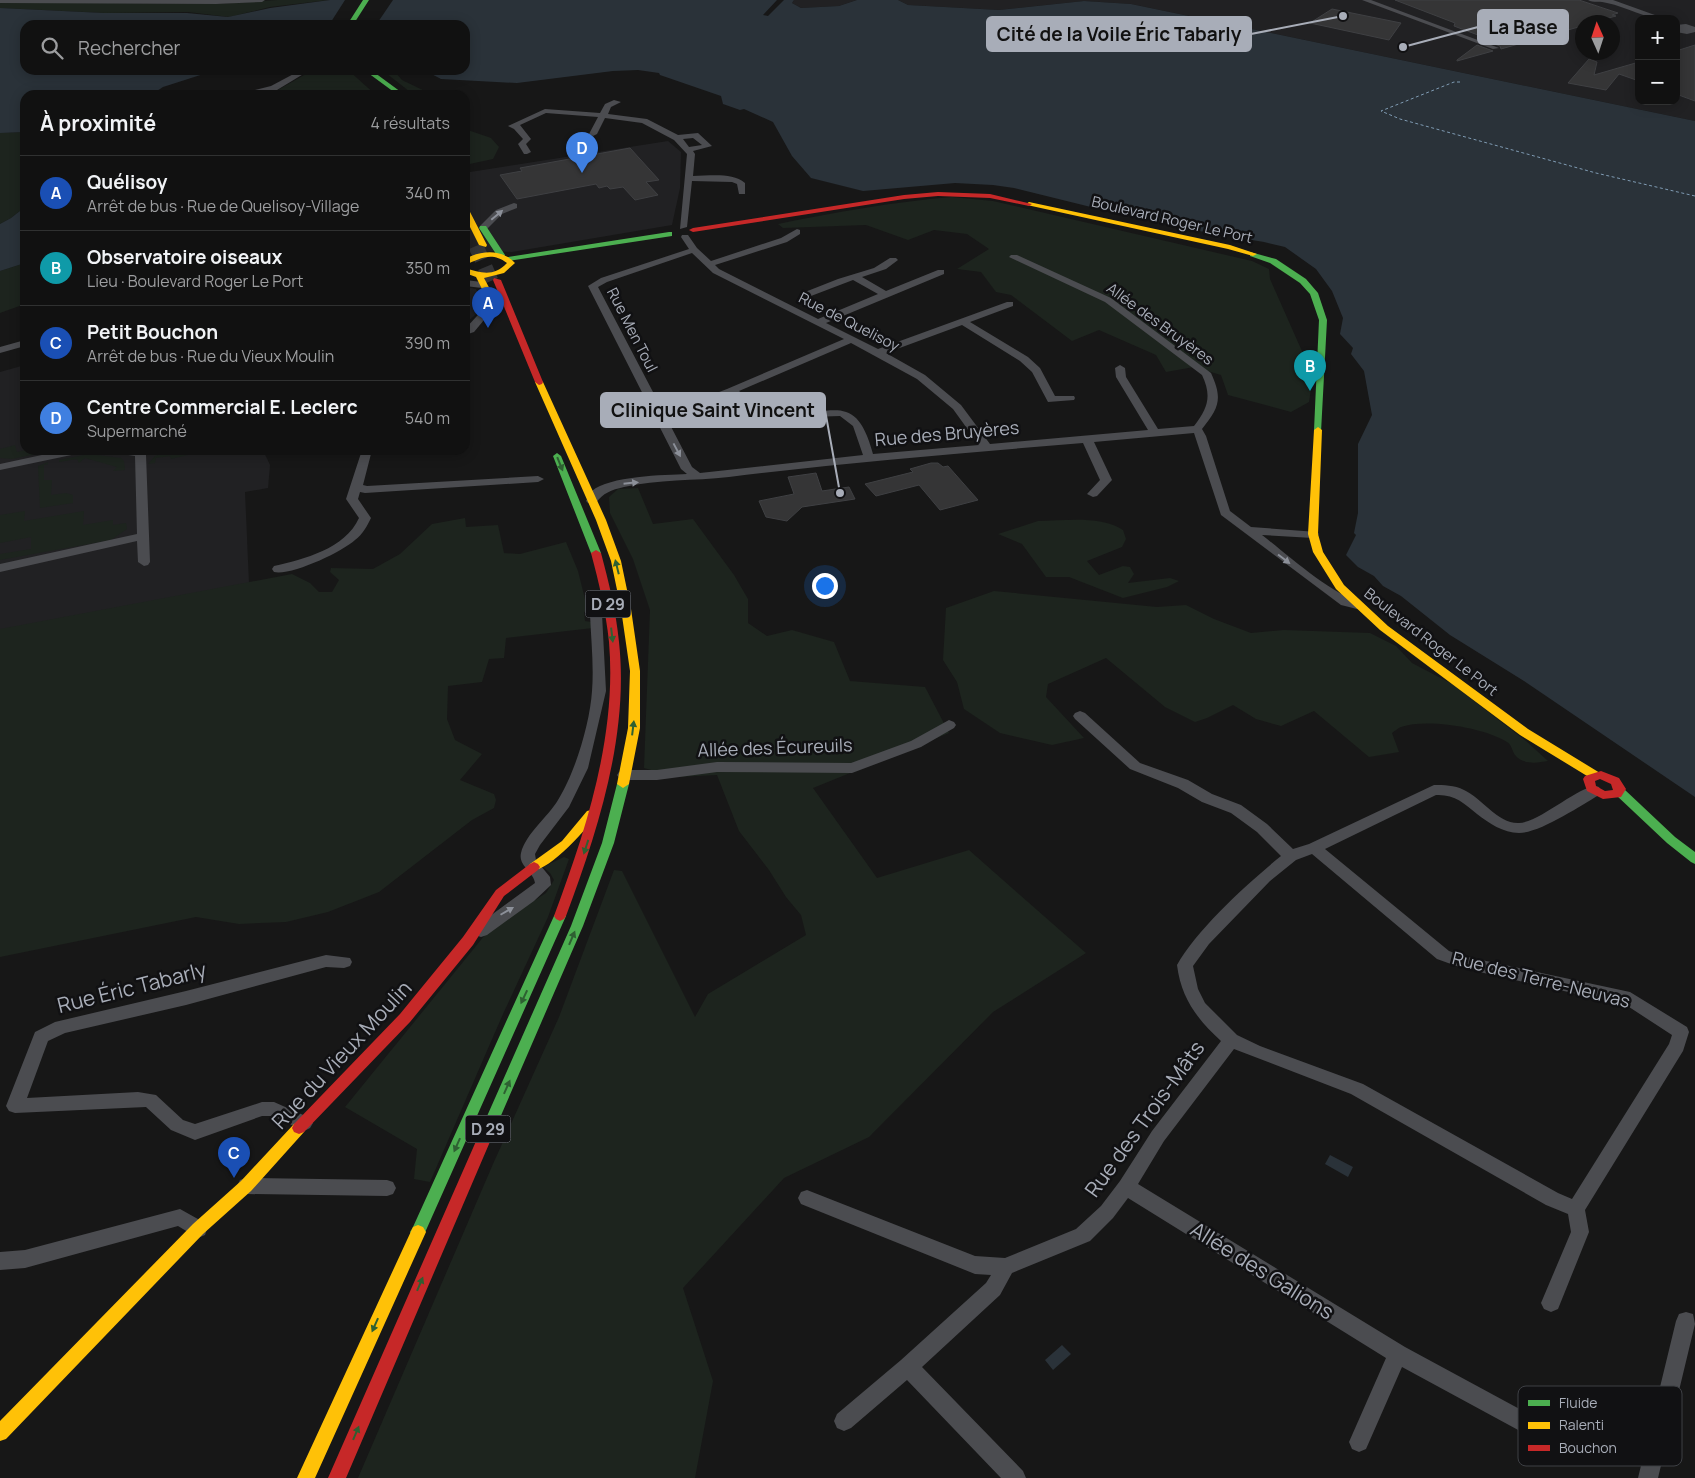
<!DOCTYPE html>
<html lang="fr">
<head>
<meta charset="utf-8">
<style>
  :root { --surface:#111; --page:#1e1f1f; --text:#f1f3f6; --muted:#9c9d9f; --line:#303131; --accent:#2563eb }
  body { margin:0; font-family:Manrope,sans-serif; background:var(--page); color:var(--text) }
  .controls { position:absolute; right:15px; top:15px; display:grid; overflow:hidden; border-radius:10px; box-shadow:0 2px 12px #0003 }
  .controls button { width:45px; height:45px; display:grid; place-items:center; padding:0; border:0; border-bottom:1px solid var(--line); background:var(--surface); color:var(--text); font:25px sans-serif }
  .compass { position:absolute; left:1575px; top:15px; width:45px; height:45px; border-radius:50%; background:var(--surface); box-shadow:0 2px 12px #0003; rotate:357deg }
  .you { position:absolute; left:824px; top:585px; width:18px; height:18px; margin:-12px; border:4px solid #fff; border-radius:50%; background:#1a73e8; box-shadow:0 0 0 8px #1a73e833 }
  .badge { display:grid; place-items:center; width:32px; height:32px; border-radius:50%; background:var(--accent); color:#fff; font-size:16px; font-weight:700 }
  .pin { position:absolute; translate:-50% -41px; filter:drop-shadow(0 1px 2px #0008) }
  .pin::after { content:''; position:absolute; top:26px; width:18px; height:15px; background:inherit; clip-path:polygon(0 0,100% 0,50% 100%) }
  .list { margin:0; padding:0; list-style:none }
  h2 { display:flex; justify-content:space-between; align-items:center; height:65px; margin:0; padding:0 20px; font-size:21px }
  h2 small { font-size:16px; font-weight:400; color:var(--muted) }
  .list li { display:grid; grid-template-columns:32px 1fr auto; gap:15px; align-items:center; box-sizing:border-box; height:75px; padding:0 20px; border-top:1px solid var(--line) }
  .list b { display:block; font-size:19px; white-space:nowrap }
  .list p { margin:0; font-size:16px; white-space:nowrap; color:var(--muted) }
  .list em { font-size:16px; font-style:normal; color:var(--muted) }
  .icon { flex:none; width:28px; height:28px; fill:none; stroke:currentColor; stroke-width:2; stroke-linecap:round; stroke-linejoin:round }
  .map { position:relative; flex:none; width:1695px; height:1478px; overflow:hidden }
  .search { position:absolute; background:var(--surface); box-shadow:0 2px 12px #0003; left:20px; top:20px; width:450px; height:55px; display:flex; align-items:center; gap:12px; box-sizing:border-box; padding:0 18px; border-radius:15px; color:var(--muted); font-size:19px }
  .panel { position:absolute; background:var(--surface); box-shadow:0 2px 12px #0003; left:20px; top:90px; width:450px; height:365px; border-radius:15px }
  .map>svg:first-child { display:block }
</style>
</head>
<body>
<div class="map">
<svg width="1695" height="1478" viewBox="0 0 1695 1478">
  <rect width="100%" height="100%" fill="#171717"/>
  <!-- built -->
  <path fill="#212123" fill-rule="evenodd" d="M794,0H857L839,6L801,8L792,3Z
    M898,0H1695V121L1131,4L1084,1L999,10L908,5ZM1639,19H1676V101H1639ZM1582,22H1612V52H1582Z
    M668,141L681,152L680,188L672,225L512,252L495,251L465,254V198L470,172Z
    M465,287L476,289L484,307L465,324Z
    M25,365V450H263L270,465L268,488L245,492L249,583L0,631V372Z"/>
  <!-- green -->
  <path fill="#1d241e" d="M277,0H329L270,7L229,17L188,12L104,13L0,8V2L219,4Z
    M313,70H348L376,95H269Z
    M382,70H393L402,80L433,95H414Z
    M465,129L491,138L499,147L493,159L465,165Z
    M25,132V207L11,218L0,224V133Z
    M952,197L993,201L1252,261L1269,269L1270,279L1313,376L1309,402L1291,412L1228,395L1221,375L1194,367L1166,372L1156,355L1099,330L1072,341L1011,295L996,292L981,272L957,269L989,249L967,234L934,230L908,240L866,225L783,228L778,224C836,212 893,202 952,197Z
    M25,263V304L0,313V271Z
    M15,445L17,452L25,450H56L12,459L0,458V449Z
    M170,450H195L196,453L171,459L170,456L156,458L155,463L148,464L155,456Z
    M89,454L121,458L124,461L125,470L113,471L117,467L85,458L79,463L77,459L59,462V460Z
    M48,462V464L44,465V480H52L51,495L66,493L73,495V503L40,508L38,466Z
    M638,488L653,524L693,519L734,575L748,599V623L767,636L792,630L834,642L850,681L925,687L949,733L813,788L877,878L969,850L1086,953L993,1012L869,1137L784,1178L683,1288L713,1381L695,1478H358L493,1164L559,1017L614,870L622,871L695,1017L708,994L806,935L801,915L786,897L769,870L739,831L717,775L676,777L644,768L650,610L633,559L610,513L609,497L618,489Z
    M25,511L24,521L84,511L83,525L113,520V525L126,523L127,529L111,540L0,560V554L31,549V537L0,543V515Z
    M465,518L466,527L498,525L504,553L520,554L566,542L578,571L588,611L584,612L585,621L591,622L593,628L506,638L504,658L489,659L482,682L448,686L447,719L455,740L482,754L460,780L494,794L496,800L494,808L472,820L379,892L328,912L286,922L239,924L196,917L0,957V629L292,574L310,583L319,592H332L339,580L330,572L331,568L373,569L400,554L432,524Z
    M1038,521C1065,521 1099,515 1123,530L1126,539L1122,547L1087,561L1099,575L1123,566L1130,567L1134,574L1128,583L1170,578L1179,581L1167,587L1123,598L1069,577H1046L1022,544L998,534Z
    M994,591L1157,607L1186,605L1214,619L1251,633L1284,630L1370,633L1396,646L1412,663L1452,684L1526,741L1548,761C1537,763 1523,765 1515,755C1512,751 1512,745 1507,742C1485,728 1427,718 1401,727C1398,728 1395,731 1392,733L1399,752L1369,757L1314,711L1281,726L1256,719L1233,705L1207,718L1195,722L1165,707L1106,658L1048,684L1046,697L1084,738L1052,745L1000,733L964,709L957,682L943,660L946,608Z
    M564,857L569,859L548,917L503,1014L430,1182L414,1179L417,1149L345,1107L489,930L546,893L554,880L550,873L543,867Z"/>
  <!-- water -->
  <path fill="#2a3239" d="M330,0H345L329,25H25V70H216L163,87L151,95H25V132L0,133V8L104,13H187L228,17L270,8Z
    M393,0H777L763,15L768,16L784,0H794L792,3L801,8L839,6L857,0H898L908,5L999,10L1084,1L1131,4L1695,121V797L1524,681L1450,635L1401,596L1383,586L1374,576L1358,567L1346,555L1356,535L1354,533L1358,513V444L1372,415L1364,371L1351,354L1353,348L1340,334L1343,318L1332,291L1316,269L1285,247L1264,242L1199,231L1099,209L1014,188L993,185L955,183L863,191L811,178L792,156L773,122L744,109L740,110L723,104L721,96L660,75L659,73L638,70L613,71L517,83L441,79L424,70H465V25H376Z
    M25,207V263L0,271V224L11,218Z
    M1330,1155L1353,1167L1348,1177L1325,1164Z
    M1062,1345L1071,1354L1053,1370L1045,1360Z"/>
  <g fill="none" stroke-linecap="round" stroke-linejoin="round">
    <!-- ferry -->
    <path stroke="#7f9bb3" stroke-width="1" stroke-dasharray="3 2.5" stroke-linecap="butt" d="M1460,82H1454L1381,111L1400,119L1596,173L1695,196"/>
  </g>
  <!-- building -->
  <path fill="#353536" stroke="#3f4043" d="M1395,0H1579L1618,13L1612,15L1616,16L1594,22H1582V26L1501,49L1500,46L1483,40L1486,38L1454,26L1455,23Z
    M1332,9L1401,23L1389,40L1310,23Z
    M1477,45L1493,51L1457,61V60Z
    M1695,45V101L1676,94V51Z
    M1589,59L1597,62L1594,75L1639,62V81L1619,74L1606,90L1568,83Z
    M630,148L659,180L646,182L658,195L635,200L623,187L610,189L607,186L599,188L596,184L517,199L500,175L522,171L520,168Z
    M931,463H938L943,467L948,466L978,500L940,510L919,485L876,496L865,484L913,472L910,469Z
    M816,473L822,491L849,487L855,499L802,507L787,521L766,517L759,501L794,494L788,477Z"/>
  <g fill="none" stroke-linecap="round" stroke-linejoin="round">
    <!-- primary-tunnel -->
    <path stroke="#343537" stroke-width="15" stroke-dasharray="15 8" stroke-linecap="butt" d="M476,246L491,281"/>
    <!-- street -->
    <path fill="#4b4c50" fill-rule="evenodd" d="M0,0H265L262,2L216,4L0,3Z
      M1362,0H1371L1499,48L1493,49Z
      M1588,0H1613L1666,19C1645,19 1627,7 1607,3C1601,1 1593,3 1588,0Z
      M1686,24L1695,27V32L1687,34L1676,32V25Z
      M301,70H310L277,90L262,94L263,95H236L271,86Z
      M614,100L621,102L611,107L608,114L647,119L678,135L698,133L712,146L693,151L695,154L693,176C709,176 732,172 745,183V194H739L737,184L732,182L692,181L687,227L680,229L687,154L674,140L642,123L605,118L597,134L593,136L589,134L598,117L546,113L520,125L531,139L526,144L531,152L527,154H524L518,144L523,139L514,129L508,126L545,109L600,113L605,104ZM693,138L702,145L689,147L683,139Z
      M514,203L517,204V208L502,214L486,230H480V226L496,210Z
      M797,229L800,230V234L787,242L715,265L719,269L818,319L878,294L853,280L811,296H805V292L838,279L874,268L890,258H896L898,260L886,269L862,277L886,291L938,270H944V274L826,323L878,349L1007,302H1013V306L970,322L1028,357L1040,368L1055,396H1074L1075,398L1074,400L1048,402L1032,372L1020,361L962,325L886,353L925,375L961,405L990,444L1148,430L1116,377L1115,368L1120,365L1125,368L1126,377L1158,429L1194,426C1208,408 1212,396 1202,375L1105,302L1009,257L1011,255H1017L1111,298L1211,373C1223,399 1219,408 1202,429L1206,436L1230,511L1251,527L1317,532L1319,534L1317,536L1313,538L1262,535C1288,555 1332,595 1361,602L1363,605L1357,609L1341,605L1221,515L1194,433L1094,442L1112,480L1097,496L1093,497L1087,494L1100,480L1083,443C965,453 847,462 729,477C694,481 658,479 624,487C611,490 603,493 596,503H588L586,501C588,498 589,493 592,491C609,476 664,475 687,474L681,469L588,286L601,278L689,249L681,237L682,235H688L697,248L711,261L781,238ZM692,253L713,273L844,339L727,389L664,413L598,287L607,282ZM851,343L917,379L953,409L979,445L873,454C855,387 830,419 780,412C765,409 751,399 739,391ZM730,395L757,411L780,418L840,416L853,426L863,455L700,473L692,467L667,419Z
      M465,280L482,282L487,285L482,288L465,286Z
      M491,303L494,304V308L474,332L465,335V329L488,304Z
      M25,340V346L0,353V347Z
      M65,450H86L81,453L0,470V464Z
      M110,450H160L159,452L146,455L150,562L148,565L144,566L138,562L137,541L0,572V564L137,534L135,456L115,453Z
      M362,450H372L363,485L367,486L538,476L544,479L538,482L365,493L360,492L358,499L371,518C367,526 363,534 355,540C342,552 291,576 274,572L272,569L274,566C304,559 345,549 359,518L346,499Z
      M596,610L602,614L606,691L588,768L569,807L540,845L535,854L536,860L550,877L551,885L534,901L487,935L481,937L475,935L473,931L475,927L535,883C534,872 518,866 521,853C526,833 548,817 558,800C575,773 590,723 592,691C594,666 591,639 590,614Z
      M1080,711L1085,713L1140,763L1188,780L1212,794L1241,805L1267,824L1293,849L1309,844L1434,785C1444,785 1454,785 1464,790C1482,798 1498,824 1519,823C1542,822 1582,782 1599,787L1601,791L1599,795C1580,806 1540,833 1519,833C1503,833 1489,823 1477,814C1464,803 1454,794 1436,795L1325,849L1449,951L1463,956L1630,992L1687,1027L1689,1032L1683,1051L1585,1210L1589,1232L1558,1309L1551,1312L1544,1309L1541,1303L1571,1232L1568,1214L1546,1205L1351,1094L1234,1049L1164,1141L1138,1184L1405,1347L1549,1425L1552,1432L1549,1439L1542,1442L1535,1439L1402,1367L1366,1449L1359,1452L1352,1449L1349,1442L1386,1358L1128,1198L1113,1218L1090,1241L1012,1273L1000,1295L922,1367L1023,1471L1026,1478H1001L907,1380L851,1428L844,1431L837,1428L834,1421L837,1414L901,1360L986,1283L991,1275L975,1274L801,1204L798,1198L801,1192L807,1190L975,1256L1005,1258L1076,1229L1101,1206L1120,1181L1152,1131L1221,1041C1197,1019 1181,998 1177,965C1196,930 1250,881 1281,856L1257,832L1231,813L1202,802L1178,788L1130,769L1075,719L1073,716L1075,713ZM1312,854L1437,959L1462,968L1626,1005L1672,1035L1669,1044L1572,1199L1558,1193L1363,1084L1260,1046L1237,1035L1205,1003L1198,989L1193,966L1209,944L1270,881L1296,860Z
      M949,720L954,722L956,725L954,728L921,747L852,773L717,772L657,780H624L619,778L617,775L619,772L624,770H657L717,762L851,763L911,741Z
      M326,955L350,958L352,962L350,966L344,968L326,967L186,1005L65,1033L48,1041L27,1098L138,1092L156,1095L183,1120L195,1124L262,1102H274L310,1118L313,1123L310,1128L304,1131L273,1116H262L195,1140L171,1130L146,1107L15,1113L9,1111L6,1106L35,1032L55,1022L186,991Z
      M246,1178L387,1180L393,1182L396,1188L393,1194L387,1196L246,1194L240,1192L237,1186L240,1180Z
      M180,1209L205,1223L207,1229L205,1235L198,1238L178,1226L25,1268L0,1270V1252L25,1250Z
      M1686,1312L1693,1314L1695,1324L1658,1478H1638L1676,1321L1679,1314Z"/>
    <!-- fast -->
    <path fill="#4caf50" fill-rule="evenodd" d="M363,0H369L353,25H347Z
      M364,70H371L405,95H398Z
      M480,226H486L505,255L504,257H498L479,228Z
      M669,232H672V236L508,261L504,259L508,257Z
      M1250,252L1276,259L1306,279L1318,293L1327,320L1321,432H1315L1314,430L1319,320L1310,294L1300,283L1270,263L1250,256Z
      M557,453L561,456L601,553L599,555H593L591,553L553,456Z
      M623,780L629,784L614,843L583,926L496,1127L491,1129L486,1127L484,1123L571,926L602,843L617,784Z
      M1620,788L1624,789L1675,837L1695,852V864L1691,862L1667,843L1616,795L1614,792L1616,789Z
      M560,911L564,913L566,916L423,1237L418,1239L413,1237L410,1232L413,1227L554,916L556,913Z"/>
    <!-- slow -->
    <path fill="#ffc107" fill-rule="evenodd" d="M1029,202L1230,245L1257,254L1253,256L1228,249L1027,205L1026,204Z
      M465,208L469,210L487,245L486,247L479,245L465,217Z
      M465,242L469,244V257C485,250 503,250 515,263L504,273L484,278L493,295L494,308H488L485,295L476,277L465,273V268C481,273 494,277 507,263C491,251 480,259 465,265Z
      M539,379L543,382L606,520L621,561L631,609L640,671V728L629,784L623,788L617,784L628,728L630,671L621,609L611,561L596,520L535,382Z
      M1318,427L1322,430L1318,534L1323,552L1344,585L1388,626L1528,729L1600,773L1602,776L1600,779H1592L1520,735L1380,630L1336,589L1313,552L1308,534L1314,430Z
      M591,810L595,811L597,814C588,828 546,875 530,870L528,867L530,864L562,841L587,811Z
      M299,1122L304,1124L306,1128L304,1132L251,1191L203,1234L6,1439L0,1441V1421L193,1224L241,1181L294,1124Z
      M418,1225L423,1227L426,1232L315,1478H297L413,1227Z"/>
    <!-- jam -->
    <path fill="#c62828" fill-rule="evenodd" d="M938,192L990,194L1032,204L1029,206L990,198L938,196L904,199L693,232L689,230L693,228L904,195Z
      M494,278L501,280L543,382L542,384L539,385L535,382L493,280Z
      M596,550L601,553C609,583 616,611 619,642C629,735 598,830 566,916L564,919L560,921L556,919L554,916C586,830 617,736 609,642C606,612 599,583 591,553Z
      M1601,771L1619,778L1626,789L1621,797L1603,799L1587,791L1583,779L1585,776ZM1600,779L1611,784L1613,790L1605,791L1596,786L1595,781Z
      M534,862L538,864L540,867L538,870L504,896L473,945L410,1022L304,1132L299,1134L294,1132L292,1128L294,1124L400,1014L463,937L496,890L530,864Z
      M491,1117L496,1119L498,1123L346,1478H328L484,1123L486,1119Z"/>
  </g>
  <!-- one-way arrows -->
  <defs><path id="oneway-solid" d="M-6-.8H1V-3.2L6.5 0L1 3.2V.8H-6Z" transform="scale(1.25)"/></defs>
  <g fill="#8c9099">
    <use href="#oneway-solid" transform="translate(497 215) rotate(-40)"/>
    <use href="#oneway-solid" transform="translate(677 450) rotate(62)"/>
    <use href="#oneway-solid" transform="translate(631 483) rotate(-6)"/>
    <use href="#oneway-solid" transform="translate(1284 559) rotate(37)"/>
    <use href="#oneway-solid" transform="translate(507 911) rotate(-30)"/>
  </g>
  <g fill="#2e6032">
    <use href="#oneway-solid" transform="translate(560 464) rotate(68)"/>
    <use href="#oneway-solid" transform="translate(617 567) rotate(-104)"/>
    <use href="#oneway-solid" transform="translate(612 635) rotate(83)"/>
    <use href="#oneway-solid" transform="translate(633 728) rotate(-83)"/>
    <use href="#oneway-solid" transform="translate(586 847) rotate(108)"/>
    <use href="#oneway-solid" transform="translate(572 938) rotate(-67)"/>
    <use href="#oneway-solid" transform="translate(524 997) rotate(115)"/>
    <use href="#oneway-solid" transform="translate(507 1087) rotate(-66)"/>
    <use href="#oneway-solid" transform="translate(457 1145) rotate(114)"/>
    <use href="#oneway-solid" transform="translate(420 1284) rotate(-67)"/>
    <use href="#oneway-solid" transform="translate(375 1325) rotate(114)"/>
    <use href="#oneway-solid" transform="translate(356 1433) rotate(-67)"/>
  </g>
  <g text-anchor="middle" stroke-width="5" stroke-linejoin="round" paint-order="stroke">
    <!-- far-street labels -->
    <g font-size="15" fill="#a8adb8" stroke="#111113">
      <text transform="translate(1172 220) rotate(13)" y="5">Boulevard Roger Le Port</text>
      <text transform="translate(849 322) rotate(27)" y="5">Rue de Quelisoy</text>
      <text transform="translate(1160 324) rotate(36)" y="5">Allée des Bruyères</text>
      <text transform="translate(632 330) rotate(63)" y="5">Rue Men Toul</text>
      <text transform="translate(1431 642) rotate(38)" y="5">Boulevard Roger Le Port</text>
    </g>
    <!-- shield labels -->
    <g fill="#111113" stroke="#7b7e86" stroke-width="1">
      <rect x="585.5" y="590.5" width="45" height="27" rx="4"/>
      <rect x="465.5" y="1115.5" width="45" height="27" rx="4"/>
    </g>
    <g font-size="16" font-weight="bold" fill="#a8adb8">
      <text x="608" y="610">D 29</text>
      <text x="488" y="1135">D 29</text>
    </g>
    <!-- street labels -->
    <g font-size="18" fill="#a8adb8" stroke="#111113">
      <text transform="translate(947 434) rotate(-5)" y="6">Rue des Bruyères</text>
      <text transform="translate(775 748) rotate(-2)" y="6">Allée des Écureuils</text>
      <text transform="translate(1541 980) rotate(14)" y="6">Rue des Terre-Neuvas</text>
    </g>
    <!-- near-street labels -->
    <g font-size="21" fill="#a8adb8" stroke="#111113">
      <text transform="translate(132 988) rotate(-14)" y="7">Rue Éric Tabarly</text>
      <text transform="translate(342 1055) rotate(-47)" y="7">Rue du Vieux Moulin</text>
      <text transform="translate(1145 1119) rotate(-54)" y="7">Rue des Trois-Mâts</text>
      <text transform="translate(1262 1271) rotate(32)" y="7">Allée des Galions</text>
    </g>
  </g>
  <!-- legend -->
  <rect x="1518" y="1386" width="164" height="80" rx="8" fill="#111113" stroke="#3e4045" stroke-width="1"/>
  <rect x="1528" y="1400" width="22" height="6" fill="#4caf50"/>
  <rect x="1528" y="1422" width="22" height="7" fill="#ffc107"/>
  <rect x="1528" y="1445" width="22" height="6" fill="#c62828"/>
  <g font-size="14" fill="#a8adb8">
    <text x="1559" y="1408">Fluide</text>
    <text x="1559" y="1430">Ralenti</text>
    <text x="1559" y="1453">Bouchon</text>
  </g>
  <!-- callouts -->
  <path fill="none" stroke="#a8adb8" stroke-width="2" d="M1403 47L1478 27M1343 16L1251 34M840 493L825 410"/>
  <g fill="#a8adb8" stroke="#111113" stroke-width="2">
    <circle cx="1403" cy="47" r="5"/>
    <circle cx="1343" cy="16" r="5"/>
    <circle cx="840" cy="493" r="5"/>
  </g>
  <g fill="#a8adb8" stroke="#a8adb8" stroke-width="2">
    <rect x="1478" y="10" width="90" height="34" rx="5"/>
    <rect x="987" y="17" width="264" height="34" rx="5"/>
    <rect x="601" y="393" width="224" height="34" rx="5"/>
  </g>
  <g font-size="19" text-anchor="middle" font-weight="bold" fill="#111">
    <text x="1523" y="34">La Base</text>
    <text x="1119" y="41">Cité de la Voile Éric Tabarly</text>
    <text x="713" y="417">Clinique Saint Vincent</text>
  </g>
</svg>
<div class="controls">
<button>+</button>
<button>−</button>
</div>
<svg class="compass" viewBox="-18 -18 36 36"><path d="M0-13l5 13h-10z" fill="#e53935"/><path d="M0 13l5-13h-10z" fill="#9c9d9f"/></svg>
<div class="you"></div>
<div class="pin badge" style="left:488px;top:328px;background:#1a4fb4">A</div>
<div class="pin badge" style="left:1310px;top:391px;background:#0f9aa8">B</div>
<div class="pin badge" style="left:234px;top:1178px;background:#1a4fb4">C</div>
<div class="pin badge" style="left:582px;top:173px;background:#3f7fe0">D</div>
<div class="search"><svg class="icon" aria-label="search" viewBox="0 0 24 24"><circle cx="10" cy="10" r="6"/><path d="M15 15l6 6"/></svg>Rechercher</div>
<section class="panel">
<h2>À proximité<small>4 résultats</small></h2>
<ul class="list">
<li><span class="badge" style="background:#1a4fb4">A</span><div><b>Quélisoy</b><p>Arrêt de bus · Rue de Quelisoy-Village</p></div><em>340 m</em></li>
<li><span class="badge" style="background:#0f9aa8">B</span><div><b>Observatoire oiseaux</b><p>Lieu · Boulevard Roger Le Port</p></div><em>350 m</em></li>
<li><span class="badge" style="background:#1a4fb4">C</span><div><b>Petit Bouchon</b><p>Arrêt de bus · Rue du Vieux Moulin</p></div><em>390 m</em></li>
<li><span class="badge" style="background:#3f7fe0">D</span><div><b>Centre Commercial E. Leclerc</b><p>Supermarché</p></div><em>540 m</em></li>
</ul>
</section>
</div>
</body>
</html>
